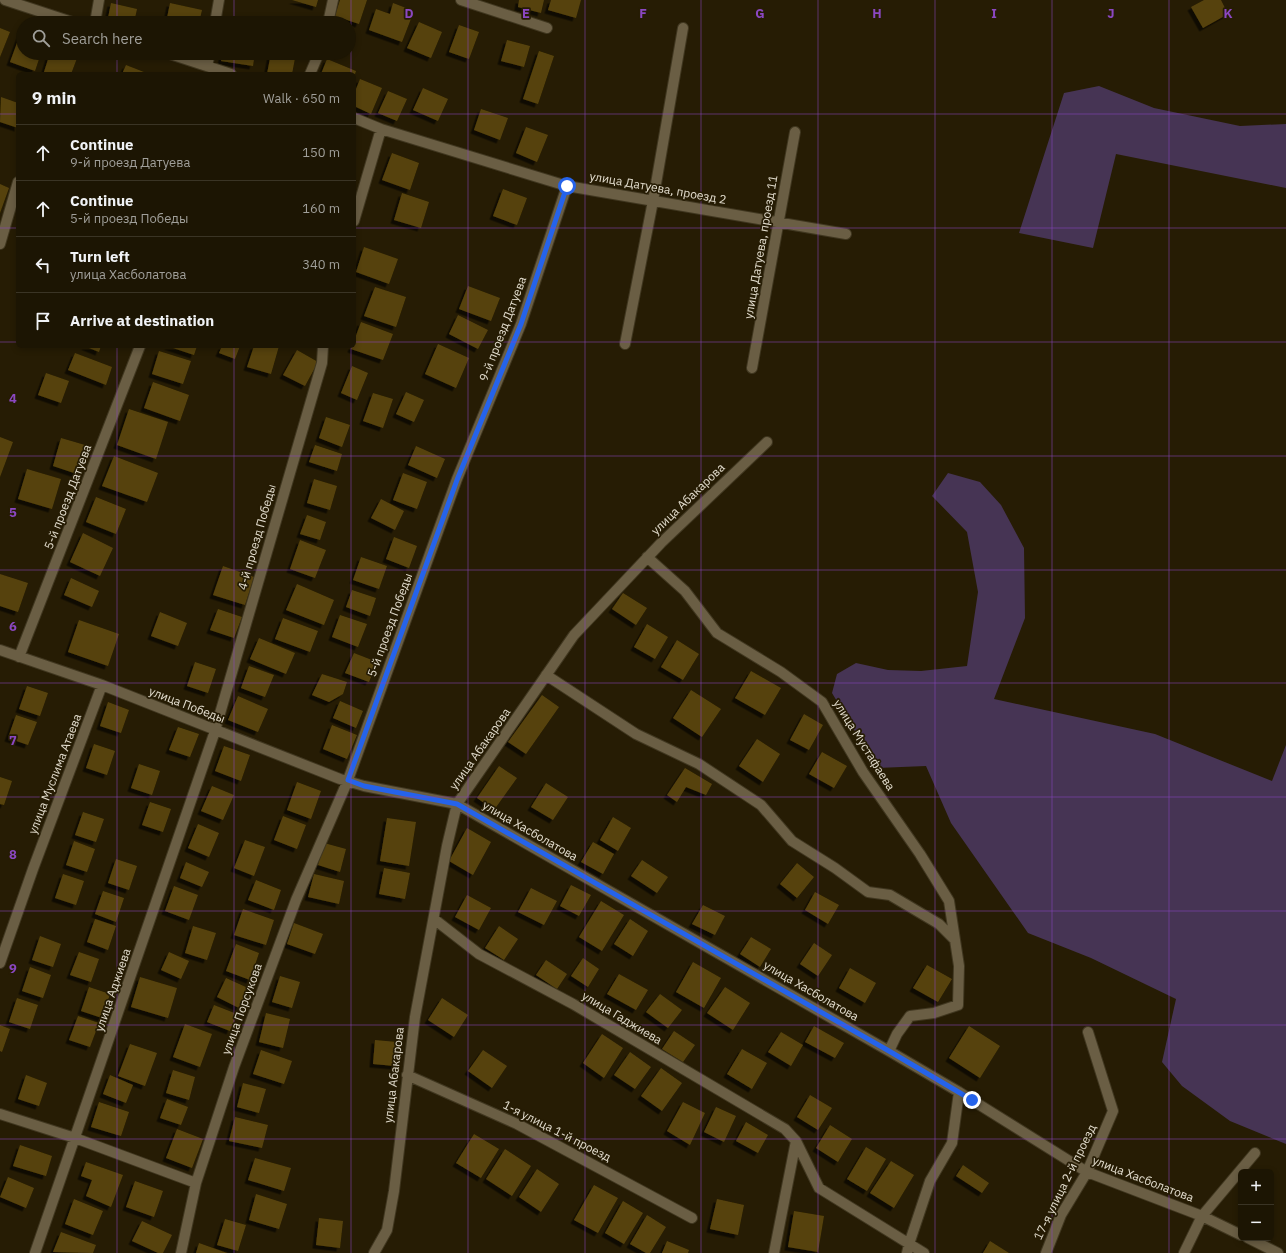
<!DOCTYPE html>
<html lang="en">
<head>
<meta charset="utf-8">
<style>
  :root { --surface:#1c1503; --page:#251e0d; --text:#f1f3f6; --muted:#a09f9a; --line:#3a3425 }
  body { margin:0; font-family:"IBM Plex Sans",sans-serif; background:var(--page); color:var(--text) }
  .controls { position:absolute; right:12px; bottom:12px; display:grid; overflow:hidden; border-radius:6px; box-shadow:0 2px 6px #0003 }
  .controls button { width:36px; height:36px; display:grid; place-items:center; padding:0; border:0; border-bottom:1px solid var(--line); background:var(--surface); color:var(--text); font:20px sans-serif }
  .stop { position:absolute; width:12px; height:12px; margin:-9px; border:3px solid #2563eb; border-radius:50%; background:#fff }
  .stop.end { background:#2563eb; border-color:#fff; box-shadow:0 1px 4px #0008 }
  .list { margin:0; padding:0; list-style:none }
  h2 { display:flex; justify-content:space-between; align-items:center; height:52px; margin:0; padding:0 16px; font-size:17px }
  h2 small { font-size:13px; font-weight:400; color:var(--muted) }
  .list li { display:grid; grid-template-columns:26px 1fr auto; gap:12px; align-items:center; box-sizing:border-box; height:56px; padding:0 16px; border-top:1px solid var(--line) }
  .list b { display:block; font-size:15px; white-space:nowrap }
  .list p { margin:0; font-size:13px; white-space:nowrap; color:var(--muted) }
  .list em { font-size:13px; font-style:normal; color:var(--muted) }
  .icon { flex:none; width:22px; height:22px; fill:none; stroke:currentColor; stroke-width:2; stroke-linecap:round; stroke-linejoin:round }
  .map { position:relative; flex:none; width:1286px; height:1253px; overflow:hidden }
  .search { position:absolute; background:var(--surface); box-shadow:0 2px 6px #0003; left:16px; top:16px; width:340px; height:44px; display:flex; align-items:center; gap:10px; box-sizing:border-box; padding:0 14px; border-radius:22px; color:var(--muted); font-size:15px }
  .panel { position:absolute; background:var(--surface); box-shadow:0 2px 6px #0003; left:16px; top:72px; width:340px; height:276px; border-radius:6px }
  .map>svg:first-child { display:block }
</style>
</head>
<body>
<div class="map">
<svg width="1286" height="1253" viewBox="0 0 1286 1253">
  <defs>
    <filter id="shadow"><feDropShadow dx="-3.5" dy="3.5" stdDeviation="0" flood-color="#0009"/></filter>
  </defs>
  <rect width="100%" height="100%" fill="#261c04"/>
  <!-- green -->
  <path fill="#463454" d="M1099,86L1154,108L1240,126L1286,124V188L1116,154L1093,248L1019,233L1064,93Z
    M948,473L980,482L1001,505L1024,548L1025,618L994,699L1155,734L1272,781L1286,745V1144L1230,1121L1182,1086L1162,1062L1176,999L1091,958L1028,933L951,823L926,766L877,768L832,693L837,674L856,663L888,670L921,671L967,666L978,592L967,532L932,496Z"/>
  <!-- building -->
  <path fill="#56420b" filter="url(#shadow)" d="M292,0H318L316,7Z
    M340,0H367L359,24L335,16Z
    M519,0H544L541,13L518,7Z
    M551,0H581L576,18L548,10Z
    M1204,0H1221L1228,14L1203,28L1191,7Z
    M111,3L137,9L134,23H107Z
    M170,3L202,10L199,23H166Z
    M393,3L414,11L402,42L369,30L376,9L390,14Z
    M419,22L442,32L431,58L407,48Z
    M459,25L479,32L469,59L449,52Z
    M0,28L10,32L0,57Z
    M21,32L23,33V53H41L35,71L10,62Z
    M507,40L530,46L524,67L501,61Z
    M539,51L554,56L538,104L523,99Z
    M50,53H79L71,74H50L44,72Z
    M223,53H255L253,66L221,61Z
    M271,53H296L292,74H267Z
    M327,59L356,71L355,74H321Z
    M126,65L149,74H122Z
    M360,79L382,88L371,114L354,106V94Z
    M423,88L448,99L438,121L413,110Z
    M388,91L407,99L397,121L378,113Z
    M1,97L18,103V128L0,122Z
    M481,109L508,118L500,140L474,130Z
    M526,127L548,135L537,162L516,153Z
    M392,153L419,163L410,190L382,180Z
    M0,184L9,188L0,213Z
    M503,189L527,198L517,225L493,216Z
    M402,193L429,202L421,228L394,220Z
    M364,247L398,259L389,284L356,272Z
    M468,286L500,298L491,321L459,309Z
    M375,287L406,297L396,327L364,316Z
    M458,315L488,330L478,349L449,334Z
    M361,322L393,334L383,360L351,349L352,346H354V341Z
    M438,344L469,358L456,388L425,374Z
    M84,346H101L99,352Z
    M167,346H197L194,355Z
    M222,346H240L235,359L219,353Z
    M254,346H279L271,374L247,367Z
    M297,350L318,362L305,386L283,375Z
    M159,351L191,361L183,384L152,374Z
    M75,353L112,367L106,385L68,370Z
    M352,366L368,373L357,400L341,393Z
    M46,373L69,381L61,403L38,395Z
    M153,382L189,395L180,421L144,408Z
    M406,392L424,400L414,422L396,414Z
    M373,393L393,399L383,428L363,421Z
    M129,409L168,422L156,459L117,445Z
    M326,417L350,425L342,447L319,438Z
    M0,437L13,442L0,477Z
    M61,438L85,445L77,474L53,466Z
    M315,445L342,454L337,471L309,462Z
    M416,446L445,459L437,478L408,465Z
    M114,456L158,473L147,502L102,486Z
    M27,469L61,479L52,509L18,499Z
    M403,473L427,482L417,509L393,500Z
    M314,479L337,486L330,510L307,503Z
    M96,497L126,509L116,534L86,522Z
    M381,499L404,511L395,530L371,518Z
    M307,515L326,522L320,540L300,534Z
    M83,533L113,548L100,576L70,562Z
    M394,537L417,546L409,568L386,559Z
    M300,540L326,550L315,578L290,569Z
    M361,557L387,566L379,589L353,580Z
    M223,566L254,577L245,605L213,595Z
    M0,574L28,583L18,612L0,606Z
    M71,578L99,591L92,607L64,595Z
    M297,584L334,600L324,625L286,610Z
    M352,590L376,598L370,616L346,607Z
    M623,593L647,608L636,625L612,609Z
    M218,609L242,617L234,638L210,630Z
    M160,612L187,623L178,646L151,636Z
    M340,615L367,624L358,647L332,637Z
    M283,618L318,631L310,652L275,639Z
    M79,620L119,634L108,666L68,652Z
    M647,624L668,637L655,659L634,647Z
    M259,638L295,653L286,674L250,659Z
    M677,640L699,654L683,680L661,667Z
    M354,653L377,662L369,682L345,673Z
    M195,662L216,669L208,693L187,686Z
    M249,666L274,675L265,697L241,688Z
    M751,671L781,688L765,715L735,698Z
    M322,674L347,682L343,694L329,702L312,695Z
    M27,686L48,693L40,716L19,709Z
    M691,690L721,709L702,737L673,718Z
    M542,695L559,707L526,754L508,742Z
    M238,696L268,709L258,732L228,720Z
    M340,701L363,711L356,728L333,718Z
    M108,702L129,710L121,733L100,726Z
    M804,714L823,725L809,750L790,740Z
    M16,715L37,722L28,745L8,738Z
    M332,725L357,735L347,759L323,749Z
    M178,727L199,734L190,757L169,750Z
    M757,739L780,754L763,782L739,766Z
    M94,744L115,751L107,775L86,768Z
    M224,746L250,755L241,781L215,771Z
    M822,752L847,766L834,788L809,774Z
    M139,764L160,771L152,795L131,788Z
    M499,766L517,778L494,810L477,798Z
    M685,768L712,784L706,795L686,787L677,802L667,795Z
    M0,777L12,781L4,805L0,804Z
    M297,782L321,791L311,819L287,810Z
    M546,783L568,797L553,820L531,807Z
    M212,786L234,795L223,820L201,811Z
    M150,802L171,809L163,832L142,825Z
    M83,812L104,819L96,842L75,835Z
    M283,816L306,825L297,849L274,840Z
    M613,817L631,828L618,851L600,840Z
    M387,818L416,822L409,866L380,861Z
    M198,824L219,833L209,857L188,848Z
    M467,828L491,842L473,875L449,861Z
    M245,840L265,847L254,876L234,868Z
    M74,841L95,849L87,872L66,865Z
    M593,842L614,854L603,874L581,862Z
    M324,843L346,849L340,872L318,865Z
    M116,859L137,866L129,890L108,883Z
    M642,860L668,877L657,893L631,876Z
    M186,862L209,872L202,887L180,878Z
    M797,863L814,877L797,898L780,884Z
    M384,868L410,873L405,899L379,894Z
    M63,874L84,881L76,905L55,898Z
    M314,874L344,881L339,904L308,897Z
    M256,880L281,890L274,910L248,900Z
    M571,885L591,895L579,916L560,906Z
    M174,886L198,895L189,920L165,911Z
    M531,888L557,901L544,925L518,912Z
    M103,891L124,898L116,922L95,914Z
    M815,892L839,905L828,924L805,910Z
    M467,895L491,908L479,930L455,917Z
    M601,901L624,915L602,951L579,937Z
    M703,905L725,916L715,935L692,924Z
    M243,909L274,920L266,945L234,935Z
    M95,919L116,926L108,950L87,942Z
    M630,919L648,931L633,956L614,944Z
    M294,923L323,934L315,954L287,944Z
    M193,926L216,933L207,960L185,953Z
    M499,926L518,939L504,960L485,948Z
    M40,936L61,944L53,967L32,960Z
    M751,937L771,949L760,967L740,954Z
    M814,943L832,955L818,976L800,964Z
    M236,944L259,953L250,980L226,971Z
    M79,952L99,959L91,982L70,975Z
    M169,952L189,961L181,979L161,970Z
    M583,958L599,969L588,987L571,976Z
    M546,960L567,974L557,989L536,975Z
    M693,962L721,978L704,1008L676,992Z
    M927,965L952,979L938,1002L913,988Z
    M30,967L51,975L43,998L22,991Z
    M850,968L876,983L865,1003L839,988Z
    M619,974L648,990L636,1010L607,994Z
    M280,976L300,982L292,1008L272,1002Z
    M140,977L177,988L168,1018L131,1007Z
    M226,978L248,988L239,1008L217,997Z
    M89,987L110,994L102,1018L81,1011Z
    M725,987L750,1003L733,1030L707,1013Z
    M660,994L682,1010L668,1028L646,1012Z
    M17,998L38,1005L30,1029L9,1022Z
    M442,998L468,1015L454,1037L428,1020Z
    M214,1005L237,1014L230,1031L207,1022Z
    M266,1013L290,1019L283,1048L259,1042Z
    M78,1016L99,1023L90,1047L69,1040Z
    M185,1024L212,1034L200,1067L173,1057Z
    M0,1025L10,1029L2,1052L0,1051Z
    M814,1026L844,1043L835,1058L805,1042Z
    M969,1026L1000,1046L980,1078L949,1058Z
    M674,1031L695,1045L683,1062L662,1049Z
    M781,1032L803,1045L791,1066L768,1052Z
    M602,1034L623,1048L604,1078L583,1063Z
    M375,1040L397,1042L395,1066L373,1064Z
    M130,1044L157,1053L145,1086L118,1076Z
    M742,1049L767,1063L752,1089L727,1074Z
    M261,1050L292,1061L284,1084L253,1074Z
    M483,1050L507,1066L492,1088L468,1071Z
    M630,1052L651,1067L635,1089L614,1075Z
    M661,1068L682,1083L662,1111L641,1096Z
    M173,1070L195,1077L189,1100L166,1093Z
    M26,1075L47,1083L39,1106L18,1099Z
    M110,1075L133,1085L126,1103L103,1094Z
    M243,1083L266,1089L259,1113L237,1107Z
    M810,1095L832,1108L818,1130L797,1117Z
    M167,1099L188,1107L181,1125L160,1118Z
    M99,1102L129,1112L121,1136L91,1127Z
    M683,1102L705,1113L690,1145L667,1131Z
    M716,1107L736,1116L724,1142L704,1132Z
    M235,1117L268,1125L262,1148L229,1141Z
    M746,1122L768,1135L758,1153L736,1141Z
    M830,1125L852,1139L838,1162L816,1148Z
    M177,1129L203,1139L192,1168L166,1158Z
    M474,1134L499,1149L481,1178L456,1163Z
    M20,1145L52,1156L46,1176L13,1166Z
    M866,1147L886,1159L867,1191L847,1179Z
    M505,1149L531,1166L512,1196L486,1179Z
    M255,1158L291,1168L284,1191L248,1180Z
    M891,1161L914,1175L894,1208L870,1193Z
    M86,1162L123,1175L111,1207L86,1196L92,1180L81,1176Z
    M963,1165L989,1183L982,1193L956,1176Z
    M537,1169L559,1184L541,1212L519,1197Z
    M8,1177L34,1188L26,1208L0,1197Z
    M135,1181L163,1191L154,1217L126,1207Z
    M594,1185L618,1198L598,1233L574,1220Z
    M256,1194L287,1204L279,1229L249,1220Z
    M74,1199L103,1211L93,1235L65,1224Z
    M717,1199L744,1205L738,1235L710,1229Z
    M623,1201L643,1213L624,1244L605,1233Z
    M794,1211L824,1216L818,1252L788,1247Z
    M647,1215L666,1227L650,1253H646L630,1244Z
    M319,1218L343,1221L340,1248L316,1245Z
    M225,1219L246,1225L238,1251L217,1245Z
    M142,1221L172,1235L163,1253H158L132,1241Z
    M61,1232L96,1245L93,1253L53,1252Z
    M667,1241L689,1250L688,1253H662Z
    M990,1241L1009,1253H983Z
    M199,1243L227,1253H196Z"/>
  <g fill="none" stroke-linecap="round" stroke-linejoin="round">
    <defs>
      <path id="minor" d="M5,0L75,23
        M461,0L547,28
        M95,23L99,0
        M215,23L219,0
        M328,23L333,0
        M167,53L231,74
        M207,66L210,53
        M310,74L319,53
        M354,118L381,129L567,186L846,234
        M354,221L381,129
        M0,244L18,182
        M625,344L653,201L683,28
        M752,368L795,132
        M647,557L685,591L717,633L781,672L822,702L863,772L920,854L949,901L959,966L958,1005L934,1013L910,1016L897,1034L889,1051
        M0,650L102,685L340,779L364,786L457,804L889,1051L959,1092L1087,1172L1202,1216L1241,1235
        M19,657L140,346
        M546,675L636,734L699,764L761,805L792,841L835,868L868,892L890,895L939,924L955,940
        M434,919L479,954L573,1004L785,1129L796,1141L819,1188L924,1253
        M0,963L33,869L102,685
        M407,1075L517,1124L692,1218
        M0,1114L75,1138L196,1183
        M1248,1238L1278,1253
        M35,1253L214,734L322,363L323,346
        M181,1253L196,1183L234,1067L296,900L348,780L457,479L521,324L567,186
        M374,1253L387,1230L394,1191L415,1017L447,846L457,804L574,635L661,543L767,442
        M774,1253L796,1141
        M907,1253L909,1244L930,1181L952,1143L959,1092
        M1046,1253L1061,1215L1087,1172L1113,1111L1088,1032
        M1184,1253L1202,1216L1255,1153"/>
    </defs>
    <!-- minor casing -->
    <use href="#minor" stroke="#403720" stroke-width="12"/>
    <!-- minor -->
    <use href="#minor" stroke="#6a5e44" stroke-width="10"/>
  </g>
  <g fill="none" stroke-linecap="round" stroke-linejoin="round">
    <!-- route -->
    <path stroke="#2563eb" stroke-width="5" d="M567,186L521,324L457,480L348,780L364,786L457,804L889,1051L972,1100"/>
  </g>
  <!-- grid -->
  <path fill="none" stroke="#8b47c1" stroke-width="1" stroke-opacity="0.55" d="M117,0V23M234,0V23M351,0V74M468,0V1253M585,0V1253M701,0V1253M818,0V1253M935,0V1253M1052,0V1253M1169,0V1253M117,53V74M234,53V74M0,114H18M354,114H1286M0,228H18M354,228H1286M0,342H18M354,342H1286M117,346V1253M234,346V1253M351,346V1253M0,456H1286M0,570H1286M0,683H1286M0,797H1286M0,911H1286M0,1025H1286M0,1139H1286"/>
  <g text-anchor="middle" stroke-width="3.5" stroke-linejoin="round" paint-order="stroke">
    <!-- street labels -->
    <g font-size="12" fill="#e3ddce" stroke="#261c04">
      <text transform="translate(658 188) rotate(10)" y="4">улица Датуева, проезд 2</text>
      <text transform="translate(761 247) rotate(-80)" y="4">улица Датуева, проезд 11</text>
      <text transform="translate(503 329) rotate(-69)" y="4">9-й проезд Датуева</text>
      <text transform="translate(68 497) rotate(-69)" y="4">5-й проезд Датуева</text>
      <text transform="translate(688 499) rotate(-44)" y="4">улица Абакарова</text>
      <text transform="translate(257 537) rotate(-74)" y="4">4-й проезд Победы</text>
      <text transform="translate(390 625) rotate(-70)" y="4">5-й проезд Победы</text>
      <text transform="translate(187 705) rotate(21)" y="4">улица Победы</text>
      <text transform="translate(864 745) rotate(58)" y="4">улица Мустафаева</text>
      <text transform="translate(480 749) rotate(-55)" y="4">улица Абакарова</text>
      <text transform="translate(55 774) rotate(-69)" y="4">улица Муслима Атаева</text>
      <text transform="translate(530 831) rotate(30)" y="4">улица Хасболатова</text>
      <text transform="translate(113 990) rotate(-71)" y="4">улица Аджиева</text>
      <text transform="translate(811 991) rotate(30)" y="4">улица Хасболатова</text>
      <text transform="translate(242 1009) rotate(-70)" y="4">улица Порсукова</text>
      <text transform="translate(622 1018) rotate(31)" y="4">улица Гаджиева</text>
      <text transform="translate(394 1075) rotate(-83)" y="4">улица Абакарова</text>
      <text transform="translate(557 1131) rotate(27)" y="4">1-я улица 1-й проезд</text>
      <text transform="translate(1143 1179) rotate(21)" y="4">улица Хасболатова</text>
      <text transform="translate(1065 1182) rotate(-64)" y="4">17-я улица 2-й проезд</text>
    </g>
  </g>
  <g font-size="13" text-anchor="middle" font-weight="bold" fill="#8b47c1" stroke="#261c04" stroke-width="3.5" stroke-linejoin="round" paint-order="stroke">
    <text x="409" y="18">D</text>
    <text x="526" y="18">E</text>
    <text x="643" y="18">F</text>
    <text x="760" y="18">G</text>
    <text x="877" y="18">H</text>
    <text x="994" y="18">I</text>
    <text x="1111" y="18">J</text>
    <text x="1228" y="18">K</text>
    <text x="13" y="403">4</text>
    <text x="13" y="517">5</text>
    <text x="13" y="631">6</text>
    <text x="13" y="745">7</text>
    <text x="13" y="859">8</text>
    <text x="13" y="973">9</text>
  </g>
</svg>
<div class="controls">
<button>+</button>
<button>−</button>
</div>
<div class="stop" style="left:567px;top:186px"></div>
<div class="stop end" style="left:972px;top:1100px"></div>
<div class="search"><svg class="icon" aria-label="search" viewBox="0 0 24 24"><circle cx="10" cy="10" r="6"/><path d="M15 15l6 6"/></svg>Search here</div>
<section class="panel">
<h2>9 min<small>Walk · 650 m</small></h2>
<ul class="list">
<li><svg class="icon" aria-label="ahead" viewBox="0 0 24 24"><path d="M12 20V5M6 11l6-6 6 6"/></svg><div><b>Continue</b><p>9-й проезд Датуева</p></div><em>150 m</em></li>
<li><svg class="icon" aria-label="ahead" viewBox="0 0 24 24"><path d="M12 20V5M6 11l6-6 6 6"/></svg><div><b>Continue</b><p>5-й проезд Победы</p></div><em>160 m</em></li>
<li><svg class="icon" aria-label="left" viewBox="0 0 24 24"><path d="M17 20v-9H6M10 6l-5 5 5 5"/></svg><div><b>Turn left</b><p>улица Хасболатова</p></div><em>340 m</em></li>
<li><svg class="icon" aria-label="arrive" viewBox="0 0 24 24"><path d="M6 21V4h12l-3 4 3 4H6"/></svg><div><b>Arrive at destination</b></div></li>
</ul>
</section>
</div>
</body>
</html>
